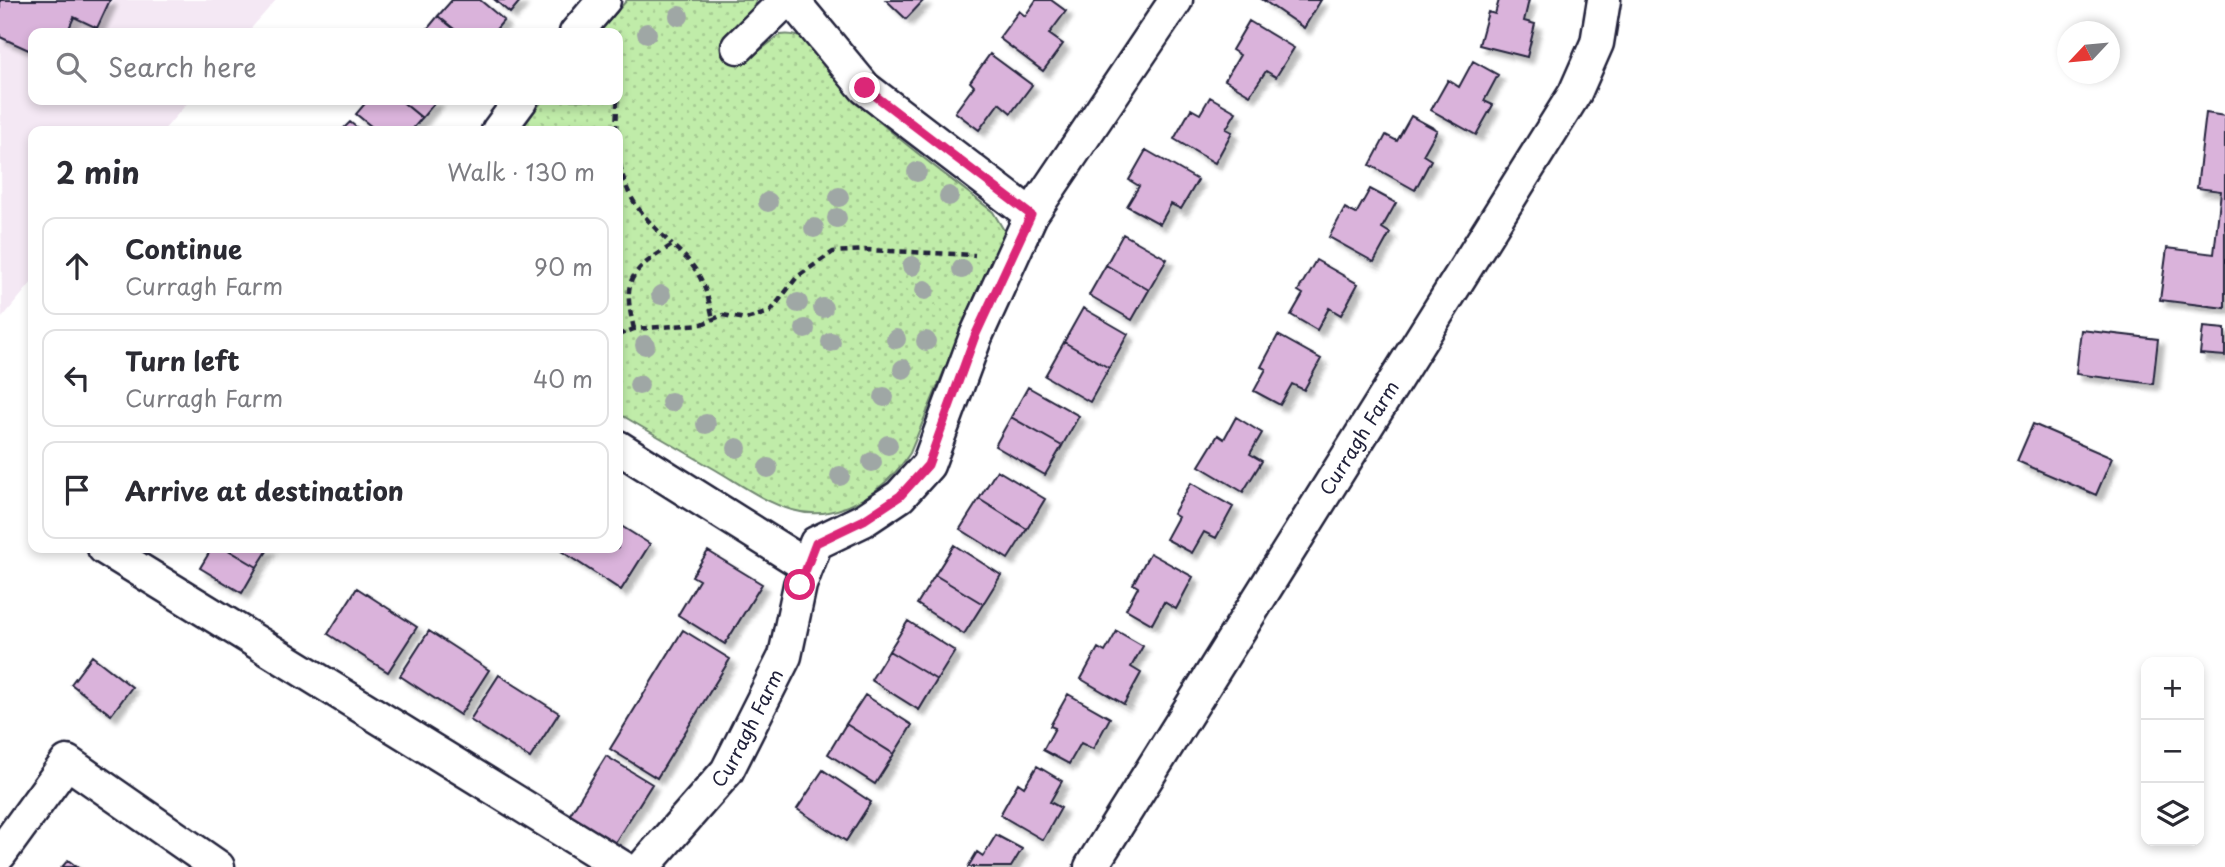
<!DOCTYPE html>
<html lang="en">
<head>
<meta charset="utf-8">
<style>
  :root { --surface:#fff; --page:#f7f7f7; --text:#2b2b33; --muted:#7c7c81; --line:#e1e1e2 }
  body { margin:0; font-family:"Playpen Sans",sans-serif; background:var(--page); color:var(--text) }
  .controls { position:absolute; right:21px; bottom:21px; display:grid; overflow:hidden; border-radius:14px; box-shadow:0 4px 10px #0003 }
  .controls button { width:63px; height:63px; display:grid; place-items:center; padding:0; border:0; border-bottom:2px solid var(--line); background:var(--surface); color:var(--text); font:35px sans-serif }
  .compass { position:absolute; left:2057px; top:21px; width:63px; height:63px; border-radius:50%; background:var(--surface); box-shadow:0 4px 10px #0003; rotate:244deg }
  .stop { position:absolute; width:21px; height:21px; margin:-16px; border:5px solid #db2777; border-radius:50%; background:#fff }
  .stop.end { background:#db2777; border-color:#fff; box-shadow:0 2px 7px #0008 }
  .list { margin:0; padding:0; list-style:none }
  h2 { display:flex; justify-content:space-between; align-items:center; height:91px; margin:0; padding:0 28px; font-size:30px }
  h2 small { font-size:23px; font-weight:400; color:var(--muted) }
  .list li { display:grid; grid-template-columns:46px 1fr auto; gap:21px; align-items:center; box-sizing:border-box; height:98px; margin:0 14px 14px; padding:0 14px; border:2px solid var(--line); border-radius:14px }
  .list b { display:block; font-size:26px; white-space:nowrap }
  .list p { margin:0; font-size:23px; white-space:nowrap; color:var(--muted) }
  .list em { font-size:23px; font-style:normal; color:var(--muted) }
  .icon { flex:none; width:38px; height:38px; fill:none; stroke:currentColor; stroke-width:2; stroke-linecap:round; stroke-linejoin:round }
  .map { position:relative; flex:none; width:2225px; height:867px; overflow:hidden }
  .search { position:absolute; background:var(--surface); box-shadow:0 4px 10px #0003; left:28px; top:28px; width:595px; height:77px; display:flex; align-items:center; gap:18px; box-sizing:border-box; padding:0 24px; border-radius:14px; color:var(--muted); font-size:26px }
  .panel { position:absolute; background:var(--surface); box-shadow:0 4px 10px #0003; left:28px; top:126px; width:595px; height:427px; border-radius:14px }
  .map>svg:first-child { display:block }
</style>
</head>
<body>
<div class="map">
<svg width="2225" height="867" viewBox="0 0 2225 867">
  <defs>
    <pattern id="grass-dots" width="8" height="8" patternUnits="userSpaceOnUse" patternTransform="scale(1.75)"><rect width="8" height="8" fill="#c0eca9"/><path d="M2 2h.1M6 6h.1" fill="none" stroke="#a5ca92" stroke-width="1.8" stroke-linecap="round"/></pattern>
    <filter id="shadow"><feDropShadow dx="6" dy="6" stdDeviation="2" flood-color="#0004"/></filter>
  </defs>
  <rect width="100%" height="100%" fill="#fff"/>
  <filter id="ink" filterUnits="userSpaceOnUse"><feTurbulence type="fractalNoise" baseFrequency=".0143" numOctaves="2"/><feDisplacementMap in="SourceGraphic" scale="14" xChannelSelector="R" yChannelSelector="G"/><feConvolveMatrix kernelMatrix="1 2 1 2 8 2 1 2 1" color-interpolation-filters="sRGB"/></filter>
  <g filter="url(#ink)">
    <!-- built -->
    <path fill="#f4e8f4" d="M0,0H276L247,33H33V100H190L163,131H33V281L2,318Z"/>
    <!-- grass -->
    <path fill="url(#grass-dots)" stroke="#718772" stroke-width="2" d="M627,0H757L751,11L724,36L746,61L780,35C804,31 813,47 826,65C865,119 940,169 993,212L1005,232L975,296L910,453C886,490 839,524 792,510C764,502 740,484 716,470C683,451 650,432 618,413V131H520L543,100H618V33H598Z"/>
    <!-- building -->
    <path fill="#dab3db" stroke="#22223b" stroke-width="2" filter="url(#shadow)" d="M0,0H110L97,28L74,17L67,33H33V52L0,37Z
      M452,0H480L504,20L493,33H459L438,16Z
      M495,0H521L510,13Z
      M886,0H924L906,19Z
      M1036,0H1051L1066,11L1049,34L1063,44L1043,71L999,38L1019,11L1025,16Z
      M1263,0H1321L1304,28Z
      M1499,0H1529L1524,21L1535,24L1527,57L1479,45L1488,12L1495,14Z
      M438,16L459,33H424Z
      M1249,21L1294,48L1276,77L1266,71L1250,95L1225,80L1240,55L1232,50Z
      M990,54L1032,85L1011,113L999,103L979,130L955,112L974,86L970,82Z
      M1473,61L1498,75L1484,101L1493,105L1476,135L1431,110L1448,80L1459,87Z
      M1210,97L1236,112L1226,129L1232,132L1215,163L1174,139L1191,109L1200,114Z
      M368,100H400L422,118L411,131H377L356,114Z
      M400,100H437L422,118Z
      M2206,113L2225,116V308L2160,300L2167,248L2214,254L2221,191L2197,188Z
      M1411,116L1437,130L1423,155L1431,160L1415,190L1370,165L1386,135L1397,141Z
      M350,122L361,131H341Z
      M1146,150L1198,180L1181,209L1171,204L1160,224L1127,206L1139,186L1129,180Z
      M1370,189L1396,203L1382,228L1390,233L1374,262L1329,237L1345,208L1356,214Z
      M1123,234L1167,259L1149,290L1106,265Z
      M1316,260L1358,284L1341,315L1329,308L1317,330L1291,315L1303,294L1298,291Z
      M1106,265L1149,290L1132,320L1089,295Z
      M1083,308L1128,334L1109,368L1064,342Z
      M2203,327L2225,329V356L2200,354Z
      M2081,330L2158,339L2153,384L2076,374Z
      M1278,335L1321,359L1304,390L1292,384L1280,405L1254,391L1266,369L1261,367Z
      M1064,342L1109,368L1090,402L1045,376Z
      M1028,387L1079,416L1062,446L1011,417Z
      M1011,417L1062,446L1045,475L995,446Z
      M1236,417L1262,433L1250,454L1262,461L1243,492L1199,466L1218,435L1224,439Z
      M2033,424L2112,458L2096,495L2017,461Z
      M997,470L1045,499L1027,529L979,499Z
      M1191,483L1233,507L1216,538L1204,532L1192,553L1166,539L1178,517L1173,514Z
      M979,499L1027,529L1008,559L960,529Z
      M618,524L650,544L621,590L561,551L563,548H618Z
      M954,545L1001,575L983,604L935,575Z
      M212,548H225L257,567L242,593L200,568Z
      M225,548H269L257,567Z
      M708,551L762,584L725,644L678,615L699,580L692,576Z
      M1150,553L1193,577L1176,609L1164,602L1152,624L1126,609L1138,587L1133,584Z
      M935,575L983,604L964,634L917,604Z
      M357,588L417,627L388,672L328,634Z
      M908,621L955,651L937,680L889,651Z
      M683,630L730,659L657,778L610,749Z
      M429,631L489,670L460,715L400,676Z
      M1117,631L1143,646L1131,667L1141,673L1124,704L1081,679L1098,648L1105,652Z
      M889,651L937,680L919,710L871,680Z
      M92,656L132,687L111,715L71,684Z
      M499,675L559,713L530,758L470,720Z
      M1068,694L1110,718L1093,749L1081,743L1069,764L1043,750L1055,728L1050,726Z
      M865,695L912,725L894,754L846,724Z
      M846,724L894,754L875,784L828,754Z
      M606,756L652,784L609,852L564,824Z
      M1037,766L1062,781L1050,802L1061,808L1043,840L1000,815L1018,783L1024,787Z
      M823,770L871,802L846,841L797,809Z
      M996,835L1022,849L1011,867H968L977,852L983,856Z
      M68,860L77,867H62Z"/>
    <g fill="none" stroke-linecap="round" stroke-linejoin="round">
      <defs>
        <g id="street">
          <path d="M792,0L865,88L1031,215"/>
          <path d="M576,33L604,0"/>
          <path d="M738,47L786,0"/>
          <path d="M498,131L521,100"/>
          <path d="M618,447L807,566"/>
          <path d="M104,548L622,867"/>
          <path d="M0,854L67,762L218,867"/>
          <path id="s1" d="M643,867L727,771L785,656L800,585L816,543L864,520L900,496L928,465L976,336L1031,215L1176,0"/>
          <path id="s2" d="M1091,867L1575,93L1597,43L1604,0"/>
        </g>
      </defs>
      <!-- street casing -->
      <use href="#street" stroke="#22223b" stroke-width="37"/>
      <!-- path -->
      <path stroke="#22223b" stroke-width="4.5" stroke-dasharray="7 5" stroke-linecap="butt" d="M616,131L618,81
        M618,152C624,198 640,213 672,245
        M634,329C622,279 629,272 672,245C699,267 706,285 713,319
        M618,335L634,329L702,324L723,315L746,319L770,312L797,277L833,252L867,250L975,255"/>
      <!-- street -->
      <use href="#street" stroke="#fff" stroke-width="32"/>
    </g>
    <!-- trees -->
    <g fill="#9fa7a5">
      <circle cx="679" cy="16" r="10"/>
      <circle cx="647" cy="33" r="10"/>
      <circle cx="917" cy="172" r="10"/>
      <circle cx="949" cy="196" r="10"/>
      <circle cx="839" cy="197" r="10"/>
      <circle cx="768" cy="202" r="10"/>
      <circle cx="837" cy="218" r="10"/>
      <circle cx="814" cy="228" r="10"/>
      <circle cx="912" cy="266" r="10"/>
      <circle cx="962" cy="269" r="10"/>
      <circle cx="925" cy="290" r="10"/>
      <circle cx="661" cy="295" r="10"/>
      <circle cx="798" cy="303" r="10"/>
      <circle cx="823" cy="308" r="10"/>
      <circle cx="805" cy="329" r="10"/>
      <circle cx="896" cy="339" r="10"/>
      <circle cx="926" cy="341" r="10"/>
      <circle cx="831" cy="342" r="10"/>
      <circle cx="645" cy="345" r="10"/>
      <circle cx="903" cy="369" r="10"/>
      <circle cx="639" cy="385" r="10"/>
      <circle cx="884" cy="397" r="10"/>
      <circle cx="671" cy="402" r="10"/>
      <circle cx="706" cy="424" r="10"/>
      <circle cx="888" cy="445" r="10"/>
      <circle cx="737" cy="448" r="10"/>
      <circle cx="872" cy="462" r="10"/>
      <circle cx="768" cy="468" r="10"/>
      <circle cx="840" cy="476" r="10"/>
    </g>
  </g>
  <g fill="none" stroke-linecap="round" stroke-linejoin="round" filter="url(#ink)">
    <!-- route -->
    <path stroke="#db2777" stroke-width="9" d="M800,585L816,543L864,520L900,496L928,465L975,336L1031,215L865,88"/>
  </g>
  <g text-anchor="middle" stroke-width="5" stroke-linejoin="round" paint-order="stroke">
    <!-- street labels -->
    <g font-size="19" fill="#22223b" stroke="#fff">
      <text dy="7" stroke="none"><textPath href="#s2" startOffset="506">Curragh Farm</textPath></text>
      <text dy="7" stroke="none"><textPath href="#s1" startOffset="175">Curragh Farm</textPath></text>
    </g>
  </g>
</svg>
<div class="controls">
<button>+</button>
<button>−</button>
<button><svg class="icon" aria-label="layers" viewBox="0 0 24 24"><path d="M12 4l9 5-9 5-9-5zM3 14l9 5 9-5"/></svg></button>
</div>
<svg class="compass" viewBox="-18 -18 36 36"><path d="M0-13l5 13h-10z" fill="#e53935"/><path d="M0 13l5-13h-10z" fill="#7c7c81"/></svg>
<div class="stop" style="left:800px;top:585px"></div>
<div class="stop end" style="left:865px;top:88px"></div>
<div class="search"><svg class="icon" aria-label="search" viewBox="0 0 24 24"><circle cx="10" cy="10" r="6"/><path d="M15 15l6 6"/></svg>Search here</div>
<section class="panel">
<h2>2 min<small>Walk · 130 m</small></h2>
<ul class="list">
<li><svg class="icon" aria-label="ahead" viewBox="0 0 24 24"><path d="M12 20V5M6 11l6-6 6 6"/></svg><div><b>Continue</b><p>Curragh Farm</p></div><em>90 m</em></li>
<li><svg class="icon" aria-label="left" viewBox="0 0 24 24"><path d="M17 20v-9H6M10 6l-5 5 5 5"/></svg><div><b>Turn left</b><p>Curragh Farm</p></div><em>40 m</em></li>
<li><svg class="icon" aria-label="arrive" viewBox="0 0 24 24"><path d="M6 21V4h12l-3 4 3 4H6"/></svg><div><b>Arrive at destination</b></div></li>
</ul>
</section>
</div>
</body>
</html>
